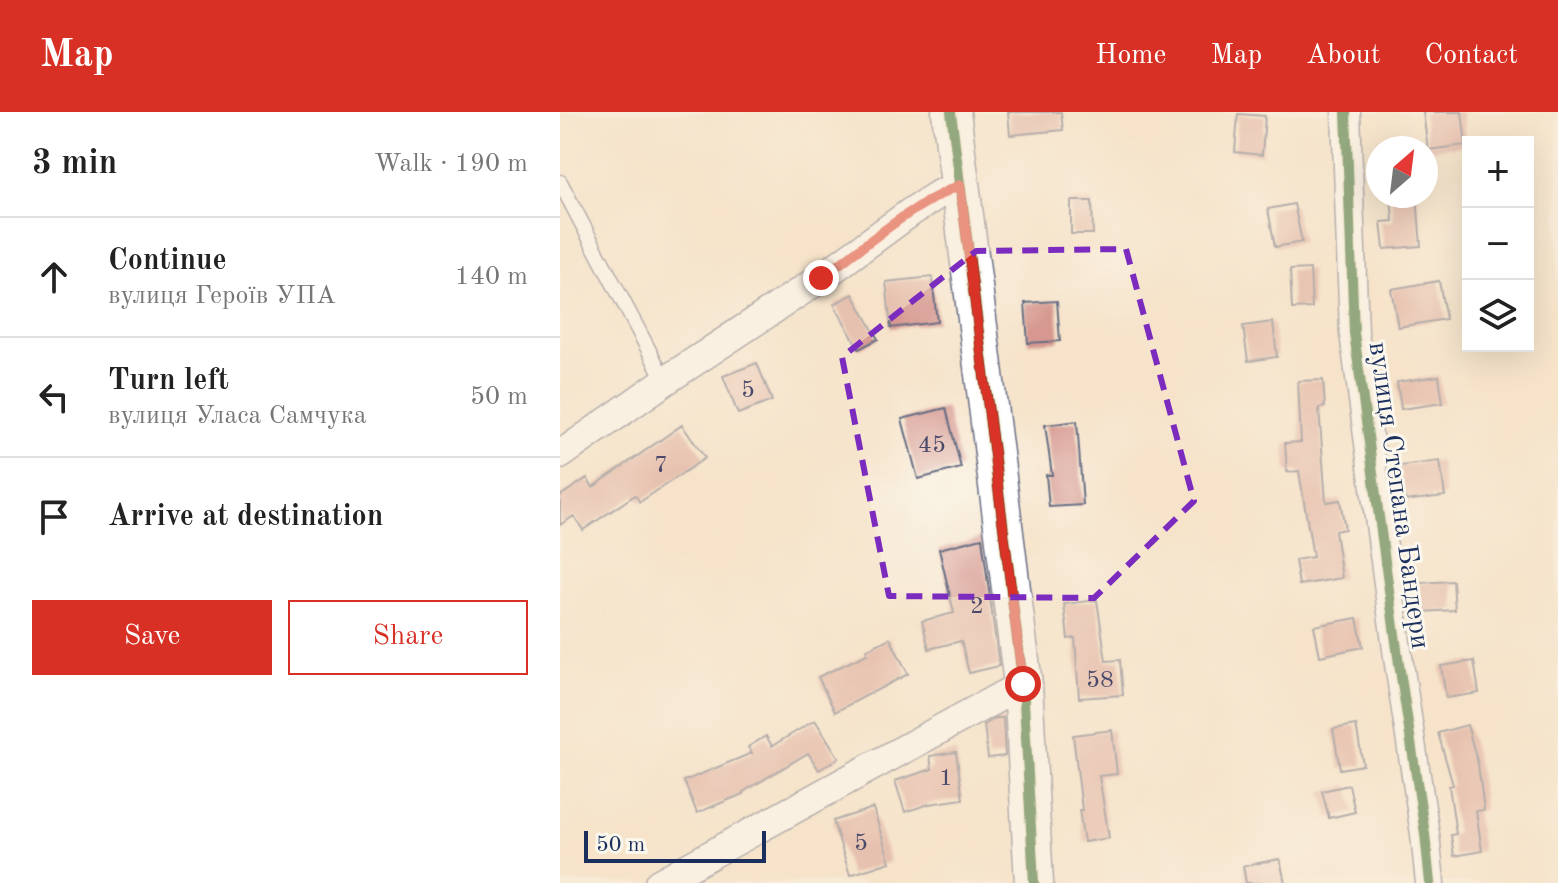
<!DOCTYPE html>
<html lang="en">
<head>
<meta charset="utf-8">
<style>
  :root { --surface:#fff; --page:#f2f2f2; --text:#222; --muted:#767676; --line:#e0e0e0; --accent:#d93025 }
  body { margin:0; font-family:"Old Standard TT",serif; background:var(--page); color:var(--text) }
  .controls { position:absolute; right:24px; top:24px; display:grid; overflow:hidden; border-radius:0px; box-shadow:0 8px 32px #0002 }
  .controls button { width:72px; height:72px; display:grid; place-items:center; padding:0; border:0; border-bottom:2px solid var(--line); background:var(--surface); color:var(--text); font:40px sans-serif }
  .compass { position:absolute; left:806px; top:24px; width:72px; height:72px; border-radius:50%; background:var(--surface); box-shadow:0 8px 32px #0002; rotate:28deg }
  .scale { position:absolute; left:24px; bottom:20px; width:182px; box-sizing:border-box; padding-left:8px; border:4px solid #1b2f5e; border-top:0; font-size:22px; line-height:28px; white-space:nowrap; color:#1b2f5e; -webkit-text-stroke:6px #fbf7ec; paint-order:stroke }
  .stop { position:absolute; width:24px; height:24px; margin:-18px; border:6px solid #d93025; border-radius:50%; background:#fff }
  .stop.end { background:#d93025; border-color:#fff; box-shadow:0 2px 8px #0008 }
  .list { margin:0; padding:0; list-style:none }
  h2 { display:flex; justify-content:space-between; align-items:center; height:104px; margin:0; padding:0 32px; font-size:34px }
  h2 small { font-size:26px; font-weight:400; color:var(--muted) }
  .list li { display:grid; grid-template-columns:52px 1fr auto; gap:24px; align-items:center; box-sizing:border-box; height:120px; padding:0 32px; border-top:2px solid var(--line) }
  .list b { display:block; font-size:30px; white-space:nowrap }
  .list p { margin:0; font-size:26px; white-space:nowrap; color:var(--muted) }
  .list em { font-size:26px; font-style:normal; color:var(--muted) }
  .actions { display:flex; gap:16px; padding:24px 32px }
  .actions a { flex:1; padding:18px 0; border:2px solid var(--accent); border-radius:0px; text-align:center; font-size:28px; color:var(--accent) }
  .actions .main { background:var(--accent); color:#fff }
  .icon { flex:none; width:44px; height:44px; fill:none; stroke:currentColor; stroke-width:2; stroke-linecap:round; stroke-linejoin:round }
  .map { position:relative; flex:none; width:998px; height:771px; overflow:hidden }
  header { display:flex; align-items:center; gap:48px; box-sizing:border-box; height:112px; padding:0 40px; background:var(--accent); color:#fff }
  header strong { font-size:38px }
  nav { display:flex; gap:44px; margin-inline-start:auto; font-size:28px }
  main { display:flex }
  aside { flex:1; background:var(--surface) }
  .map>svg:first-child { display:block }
</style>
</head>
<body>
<header>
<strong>Map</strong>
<nav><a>Home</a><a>Map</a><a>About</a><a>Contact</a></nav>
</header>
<main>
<aside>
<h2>3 min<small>Walk · 190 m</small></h2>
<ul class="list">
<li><svg class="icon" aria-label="ahead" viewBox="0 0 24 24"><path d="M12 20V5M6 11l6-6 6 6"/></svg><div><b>Continue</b><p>вулиця Героїв УПА</p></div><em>140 m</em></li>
<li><svg class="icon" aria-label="left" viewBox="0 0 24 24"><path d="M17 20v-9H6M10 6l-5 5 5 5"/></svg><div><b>Turn left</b><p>вулиця Уласа Самчука</p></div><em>50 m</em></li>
<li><svg class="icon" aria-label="arrive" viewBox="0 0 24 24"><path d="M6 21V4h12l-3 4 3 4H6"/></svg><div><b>Arrive at destination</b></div></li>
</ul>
<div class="actions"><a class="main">Save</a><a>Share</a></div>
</aside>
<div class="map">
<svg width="998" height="771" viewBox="0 0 998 771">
  <rect width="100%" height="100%" fill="#fbf7ec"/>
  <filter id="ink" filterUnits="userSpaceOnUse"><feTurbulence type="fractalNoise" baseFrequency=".0125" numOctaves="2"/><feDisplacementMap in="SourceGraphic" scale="16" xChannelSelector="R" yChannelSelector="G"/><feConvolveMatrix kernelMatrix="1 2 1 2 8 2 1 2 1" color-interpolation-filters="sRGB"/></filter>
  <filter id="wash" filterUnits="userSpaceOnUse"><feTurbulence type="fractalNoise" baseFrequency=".006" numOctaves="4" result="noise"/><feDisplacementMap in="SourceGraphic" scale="32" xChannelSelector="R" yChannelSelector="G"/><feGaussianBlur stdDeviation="1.8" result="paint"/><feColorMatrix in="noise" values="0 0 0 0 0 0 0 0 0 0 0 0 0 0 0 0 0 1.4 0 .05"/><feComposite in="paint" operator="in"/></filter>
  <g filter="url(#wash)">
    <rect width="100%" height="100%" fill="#f6e3ca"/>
    <g id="blocks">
      <!-- building -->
      <path fill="#d69890" d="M448,0H501L503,18L450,23Z
        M863,0H902L906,33L868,38Z
        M678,2L705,4L702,43L675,40Z
        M831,84H857L861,134L824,137L821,110L833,109Z
        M511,89H532L533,122H511Z
        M734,92L742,130L715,135L708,97Z
        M750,157L752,196L732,197L730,158Z
        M372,165L377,210L331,216L326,170Z
        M879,169L886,207L838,215L831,177Z
        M293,182L318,227L299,237L274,192Z
        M497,189L500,229L468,231L465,191Z
        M713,210L717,245L688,249L683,214Z
        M197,251L212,289L178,302L163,264Z
        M879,264L883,291L841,297L837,270Z
        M763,268L765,295L759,296L766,390L780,388L785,417L775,419L782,466L739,473L735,448L753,445L739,359L727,360L725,331L741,330L738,269Z
        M386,296L401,356L358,367L342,307Z
        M517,309L523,393L489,395L486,363H492L485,313Z
        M122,313L145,346L80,390L75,383L23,418L14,404L0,413V384L27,366L33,375Z
        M880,349L885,384L845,389L840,354Z
        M422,426L439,554L409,561L401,529L369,537L362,509L394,501L379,437Z
        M893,469L895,498L861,500L859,471Z
        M537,488L546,549L560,548L563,583L519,586L515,526L508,527L504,492Z
        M797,506L803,535L760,544L754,514Z
        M330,526L348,562L275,600L258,565L307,542L306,538Z
        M914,549L919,581L886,586L881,554Z
        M436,606H443L445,644L428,646L424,613Z
        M255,608L279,646L259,658L248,641L183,680V682L137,701L124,669L192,641L188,635L206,624L212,634Z
        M796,613L803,653L780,657L773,617Z
        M907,613L918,652L924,698L916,699L922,739L894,744L891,723L896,722L889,674L893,673L878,621Z
        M552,618L557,662L539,664L549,726L524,730L519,698H522L513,623Z
        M396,640L403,687L369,692L345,700L335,669L372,657L370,644Z
        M789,673L795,700L769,706L762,679Z
        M313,696L330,750L290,763L273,709Z
        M720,747L725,771H686L683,754Z"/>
    </g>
  </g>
  <g filter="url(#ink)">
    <use href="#blocks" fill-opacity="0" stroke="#686e84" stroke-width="2"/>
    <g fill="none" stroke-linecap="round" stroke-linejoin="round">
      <defs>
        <path id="lane" d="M0,70L105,269"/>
        <path id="street" d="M786,0L794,221L839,552L865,722L870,771
          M0,343L105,269L261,166L351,100L379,82L400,73
          M99,771L463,572"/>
        <path id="secondary" d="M391,0L463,572L474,771"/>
      </defs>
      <!-- lane casing -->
      <use href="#lane" stroke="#686e84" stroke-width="17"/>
      <!-- street casing -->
      <use href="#street" stroke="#686e84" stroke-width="31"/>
      <!-- secondary casing -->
      <use href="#secondary" stroke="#686e84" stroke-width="41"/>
      <!-- lane -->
      <use href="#lane" stroke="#fff" stroke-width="14"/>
      <!-- street -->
      <use href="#street" stroke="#fff" stroke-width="28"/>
      <!-- secondary -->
      <use href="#secondary" stroke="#fff" stroke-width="38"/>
      <defs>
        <path id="cycleway" d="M391,0L463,572L474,771
          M786,0L794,221L839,552L865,722L870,771"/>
      </defs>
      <!-- cycleway casing -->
      <use href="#cycleway" stroke="#fbf7ec" stroke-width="15"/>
      <!-- cycleway -->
      <use href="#cycleway" stroke="#1b5e20" stroke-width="10"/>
    </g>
  </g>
  <g fill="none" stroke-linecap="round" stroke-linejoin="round" filter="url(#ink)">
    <!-- route -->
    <path stroke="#d93025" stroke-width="10" d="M261,166C306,133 349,95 400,73L463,572"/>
  </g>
  <!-- marked area -->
  <path d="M0 0H998V771H0ZM566,137L634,389L534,486L329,484L282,245L416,139Z" fill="#f6e3ca" fill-opacity=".55" fill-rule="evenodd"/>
  <path fill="none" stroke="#7b2cbf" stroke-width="6" stroke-dasharray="16 10" stroke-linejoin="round" d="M566,137L634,389L534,486L329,484L282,245L416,139Z"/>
  <g text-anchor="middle" stroke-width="6" stroke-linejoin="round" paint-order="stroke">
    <!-- number labels -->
    <g font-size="24" fill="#4a496a">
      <text x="188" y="285">5</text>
      <text x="372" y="340">45</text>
      <text x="101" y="360">7</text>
      <text x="417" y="501">2</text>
      <text x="540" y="575">58</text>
      <text x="386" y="673">1</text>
      <text x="301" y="738">5</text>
    </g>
    <!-- street labels -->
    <g font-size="28" fill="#1b2f5e" stroke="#fbf7ec">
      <text transform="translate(841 383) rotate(82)" y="10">вулиця Степана Бандери</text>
    </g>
  </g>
</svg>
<div class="controls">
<button>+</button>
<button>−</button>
<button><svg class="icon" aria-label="layers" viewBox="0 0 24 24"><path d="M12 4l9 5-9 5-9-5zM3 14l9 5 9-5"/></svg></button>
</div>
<svg class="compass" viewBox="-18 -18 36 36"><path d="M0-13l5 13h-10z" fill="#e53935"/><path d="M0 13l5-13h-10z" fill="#767676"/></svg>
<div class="scale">50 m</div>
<div class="stop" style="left:463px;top:572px"></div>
<div class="stop end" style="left:261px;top:166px"></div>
</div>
</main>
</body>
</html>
